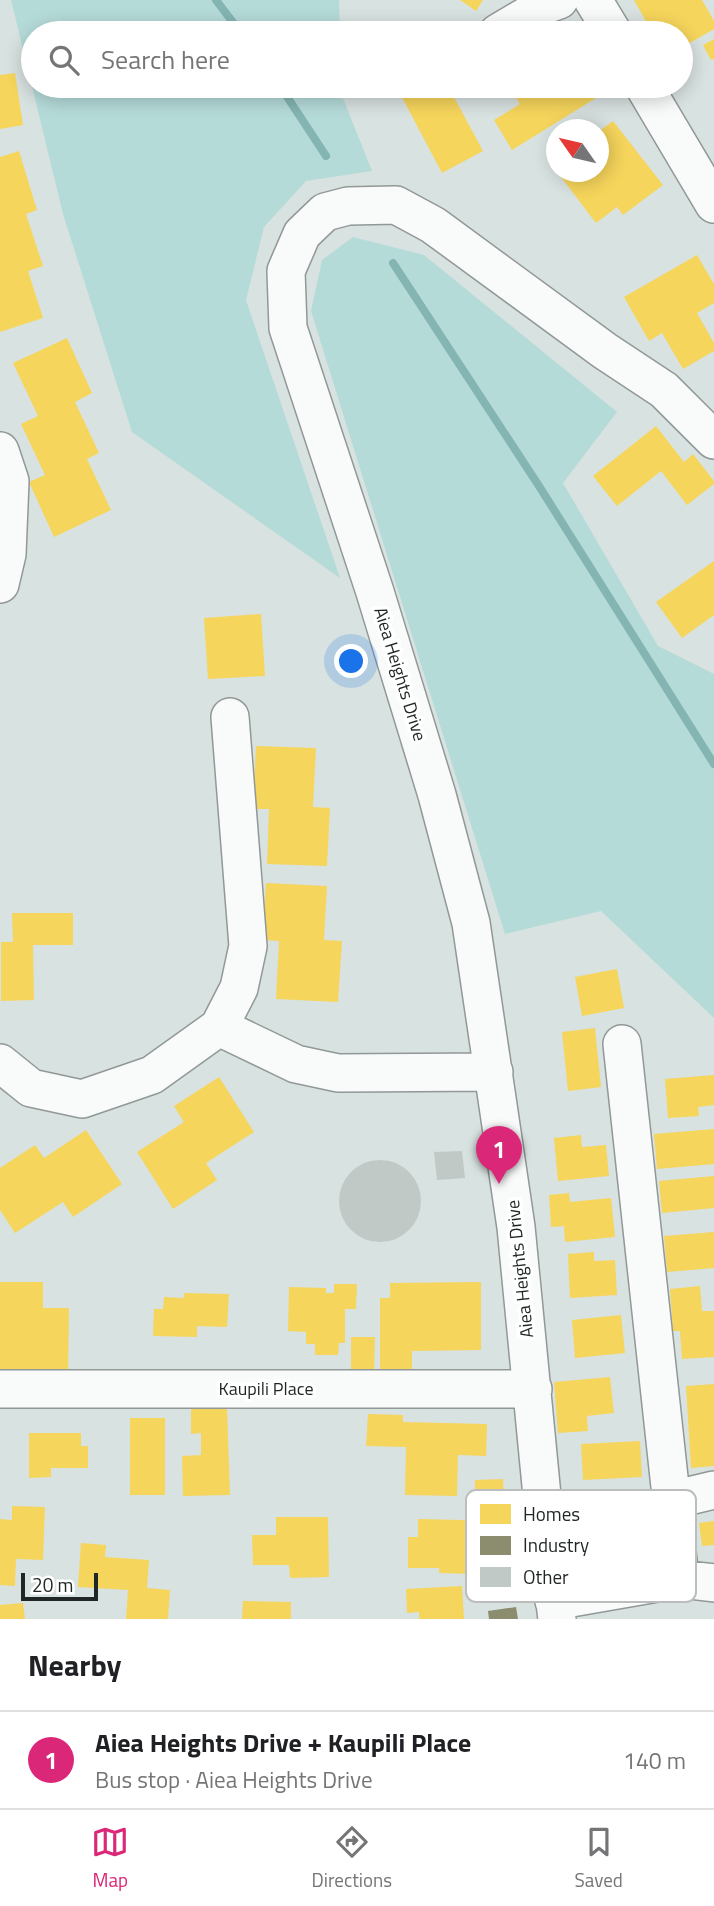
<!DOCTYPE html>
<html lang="en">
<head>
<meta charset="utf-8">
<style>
  :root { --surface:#fff; --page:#f2f2f2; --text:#202124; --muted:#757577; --line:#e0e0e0; --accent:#db2777 }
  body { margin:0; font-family:"Titillium Web",sans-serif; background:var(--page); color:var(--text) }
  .compass { position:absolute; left:546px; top:119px; width:63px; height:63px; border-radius:50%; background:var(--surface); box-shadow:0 4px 18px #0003; rotate:304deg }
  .scale { position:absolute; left:21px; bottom:18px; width:77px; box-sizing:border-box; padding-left:7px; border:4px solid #1f2625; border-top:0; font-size:19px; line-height:24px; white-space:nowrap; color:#1f2625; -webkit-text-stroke:5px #fff; paint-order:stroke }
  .you { position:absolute; left:352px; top:662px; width:24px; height:24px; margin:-18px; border:5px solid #fff; border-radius:50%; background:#1a73e8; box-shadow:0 0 0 10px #1a73e833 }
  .badge { display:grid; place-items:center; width:46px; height:46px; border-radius:50%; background:var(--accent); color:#fff; font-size:23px; font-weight:700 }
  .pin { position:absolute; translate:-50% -58px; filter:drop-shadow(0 2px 4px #0008) }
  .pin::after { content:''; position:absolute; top:37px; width:24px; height:21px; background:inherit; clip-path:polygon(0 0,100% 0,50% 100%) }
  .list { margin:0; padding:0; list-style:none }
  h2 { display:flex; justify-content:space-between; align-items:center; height:91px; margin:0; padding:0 28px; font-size:30px }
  h2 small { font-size:23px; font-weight:400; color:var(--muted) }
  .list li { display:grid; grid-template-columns:46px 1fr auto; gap:21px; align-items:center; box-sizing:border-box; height:98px; padding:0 28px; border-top:2px solid var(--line) }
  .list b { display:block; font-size:26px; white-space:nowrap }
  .list p { margin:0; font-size:23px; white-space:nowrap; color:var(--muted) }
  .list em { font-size:23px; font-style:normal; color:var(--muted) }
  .icon { flex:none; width:38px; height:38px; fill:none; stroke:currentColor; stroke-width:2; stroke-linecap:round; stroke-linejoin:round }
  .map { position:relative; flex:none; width:714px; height:1619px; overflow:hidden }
  .search { position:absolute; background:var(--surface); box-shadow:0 4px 18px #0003; left:21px; right:21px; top:21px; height:77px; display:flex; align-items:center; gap:18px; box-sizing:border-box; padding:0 24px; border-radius:38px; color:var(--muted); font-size:26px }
  .sheet { height:189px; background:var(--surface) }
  nav { display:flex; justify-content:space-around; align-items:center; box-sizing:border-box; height:98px; border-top:2px solid var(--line); background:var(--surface); font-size:19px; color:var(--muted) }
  nav a { display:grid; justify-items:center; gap:4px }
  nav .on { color:var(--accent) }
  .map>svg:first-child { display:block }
</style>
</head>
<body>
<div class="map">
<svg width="714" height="1619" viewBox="0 0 714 1619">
  <rect width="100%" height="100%" fill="#d8e2e0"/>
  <!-- green -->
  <path fill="#b5dbd9" d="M11,0H339L340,33H33V86H342V96L372,171L306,181L264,227L246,300L340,578L132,432L63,214Z
    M353,237L424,255L617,412L563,483L658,646L714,674V1018L601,911L505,934L311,311L322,260Z"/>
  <!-- homes -->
  <path fill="#f6d55c" d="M460,0H483L476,11Z
    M634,0H702L714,21V29L681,48V33H640L638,31L648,25Z
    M714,39V59L711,60L703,45Z
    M15,73L23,125L0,129V75Z
    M396,86H448L483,151L442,173Z
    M509,86H600L604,93L512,150L494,120L520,104Z
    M613,121L663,185L623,215L617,207L596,223L557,172H598V132Z
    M19,151L37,210L26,214L43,266L28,271L43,318L0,332V157Z
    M697,255L714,284V303L697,313L714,343V351L683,369L662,333L649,341L624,297Z
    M67,338L92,393L75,402L99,453L87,459L111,510L54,537L29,482L45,475L21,424L38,416L13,363Z
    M656,426L684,462L693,454L714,481V484L687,505L661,471L617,506L593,476Z
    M714,561V615L682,638L656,602Z
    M261,614L265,676L208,679L204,618Z
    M256,746L316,748L313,807L330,808L327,866L267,864L269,809H253Z
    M266,883L327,886L324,940L342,941L338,1002L276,999L279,941L263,940Z
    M12,913H73V945H33L34,1000L1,1001V942H13Z
    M617,969L624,1008L582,1016L575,977Z
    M595,1028L601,1087L568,1091L562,1032Z
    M714,1075V1105L698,1107L699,1116L668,1118L665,1079Z
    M219,1077L254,1132L206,1163L217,1180L173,1209L137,1152L184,1122L174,1106Z
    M714,1129V1164L657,1169L654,1134Z
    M86,1130L122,1184L73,1217L63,1202L15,1233L0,1210V1168L35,1145L44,1158Z
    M581,1135L582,1147L606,1145L609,1176L558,1181L554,1138Z
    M714,1176V1208L662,1213L659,1181Z
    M569,1193L570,1202L611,1198L615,1237L565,1242L564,1226L551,1227L549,1195Z
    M714,1232V1268L667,1272L664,1236Z
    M594,1252V1261L615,1260L617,1295L570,1298L568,1254Z
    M0,1282H43V1308H69L68,1380L0,1381Z
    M481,1282V1350L412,1351V1376H380V1298H390V1283Z
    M334,1284H357L356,1309H345V1343H339L338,1355H315V1344H306V1332L288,1331L289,1287L326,1288V1293H334Z
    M700,1286L702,1311H714V1357L682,1359L680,1331H673L670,1289Z
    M184,1293L229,1294L227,1327L197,1326V1337L153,1336L154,1309H163L164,1297L184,1298Z
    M621,1315L625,1353L575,1358L572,1320Z
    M351,1337H375L374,1373H351Z
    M610,1377L614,1413L587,1416L588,1431L558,1433L554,1382Z
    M714,1384V1466L691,1468L686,1386Z
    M227,1407L230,1495L183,1496L182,1456L201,1455V1433L191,1434V1408Z
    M368,1414L403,1415V1422L487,1424L486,1456L458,1455L457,1496L405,1495L406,1447L366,1446Z
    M130,1418H165V1495H130Z
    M29,1433H81V1446H88V1468H51V1477L29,1478Z
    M640,1441L642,1477L583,1480L581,1444Z
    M503,1479L504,1500L475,1501V1480Z
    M12,1506L45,1507L43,1560L16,1559L15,1586L0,1585V1519L12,1520Z
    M276,1517H328L329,1577L290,1578L289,1565H253L252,1535H276Z
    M418,1519L505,1521L504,1575L439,1573V1568H408V1537H418Z
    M714,1521V1545L702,1546L699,1523Z
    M81,1543L106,1545L105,1557L149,1560L147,1588L170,1590L168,1619H126L128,1590L78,1587Z
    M462,1586L464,1619H419V1612L407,1613L406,1589Z
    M243,1601L291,1602V1619H242Z
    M23,1603L25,1619H0V1605Z"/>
  <!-- industry -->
  <path fill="#8c8c6e" d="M516,1607L518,1619H489L488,1611Z"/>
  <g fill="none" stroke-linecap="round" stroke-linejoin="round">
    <!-- stream -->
    <path stroke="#84b5b3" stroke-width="8" d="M216,0L241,33
      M280,86L326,156
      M393,263L539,486L714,764"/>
  </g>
  <!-- building -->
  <path fill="#c1c9c7" d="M462,1151L465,1178L437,1180L434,1152Z
    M339 1201a41 41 0 1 1 82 0a41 41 0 1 1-82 0Z"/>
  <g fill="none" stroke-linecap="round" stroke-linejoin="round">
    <defs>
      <path id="minor" d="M593,0L613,33
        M498,33L545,5L559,0
        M644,86L714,204
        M0,451L10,481L7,554L0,584
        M219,1027L239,988L248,946L230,717
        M622,1044L680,1579
        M0,1063L31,1088L82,1099L152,1075L219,1027L296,1064L338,1073L494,1072
        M0,1389H533
        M672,1500L714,1490
        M554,1601L680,1579L714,1583
        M557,1619L542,1496L516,1227L471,923L437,795L375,592L288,328L286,271L302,234L325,212L348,206L396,205L433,225L605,351L664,390L714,440"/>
    </defs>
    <!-- minor casing -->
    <use href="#minor" stroke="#919897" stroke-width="40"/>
    <!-- minor -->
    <use href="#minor" stroke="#f9fbfa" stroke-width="37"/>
  </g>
  <g text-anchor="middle" stroke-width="7" stroke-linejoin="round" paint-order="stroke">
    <!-- street labels -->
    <g font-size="18" fill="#1f2625" stroke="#fff">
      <text transform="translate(400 674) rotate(73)" y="6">Aiea Heights Drive</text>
      <text transform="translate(520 1269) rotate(-96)" y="6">Aiea Heights Drive</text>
      <text x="266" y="1395">Kaupili Place</text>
    </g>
  </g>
  <!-- legend -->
  <rect x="466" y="1490" width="230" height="112" rx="10" fill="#fff" stroke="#bcbebe" stroke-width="2"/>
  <rect x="480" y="1504" width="31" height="20" fill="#f6d55c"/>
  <rect x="480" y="1536" width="31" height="19" fill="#8c8c6e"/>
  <rect x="480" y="1567" width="31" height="20" fill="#c1c9c7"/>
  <g font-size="19" fill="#1f2625">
    <text x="523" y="1521">Homes</text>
    <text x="523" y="1552">Industry</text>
    <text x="523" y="1584">Other</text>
  </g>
</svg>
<svg class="compass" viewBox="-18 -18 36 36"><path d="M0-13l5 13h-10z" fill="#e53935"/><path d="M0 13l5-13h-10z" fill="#757577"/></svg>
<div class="scale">20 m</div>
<div class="you"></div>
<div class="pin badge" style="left:499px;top:1184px">1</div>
<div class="search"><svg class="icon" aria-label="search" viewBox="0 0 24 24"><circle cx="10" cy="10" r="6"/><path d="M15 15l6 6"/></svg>Search here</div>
</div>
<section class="sheet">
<h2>Nearby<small></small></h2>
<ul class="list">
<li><span class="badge">1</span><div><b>Aiea Heights Drive + Kaupili Place</b><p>Bus stop · Aiea Heights Drive</p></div><em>140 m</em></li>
</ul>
</section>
<nav>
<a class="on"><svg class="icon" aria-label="map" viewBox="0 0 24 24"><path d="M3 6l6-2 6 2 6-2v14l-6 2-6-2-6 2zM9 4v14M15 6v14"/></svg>Map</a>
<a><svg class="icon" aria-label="directions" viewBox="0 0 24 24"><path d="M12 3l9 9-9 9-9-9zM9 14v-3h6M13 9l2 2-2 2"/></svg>Directions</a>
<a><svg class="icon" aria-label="saved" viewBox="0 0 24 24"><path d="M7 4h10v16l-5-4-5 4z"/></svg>Saved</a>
</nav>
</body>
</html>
